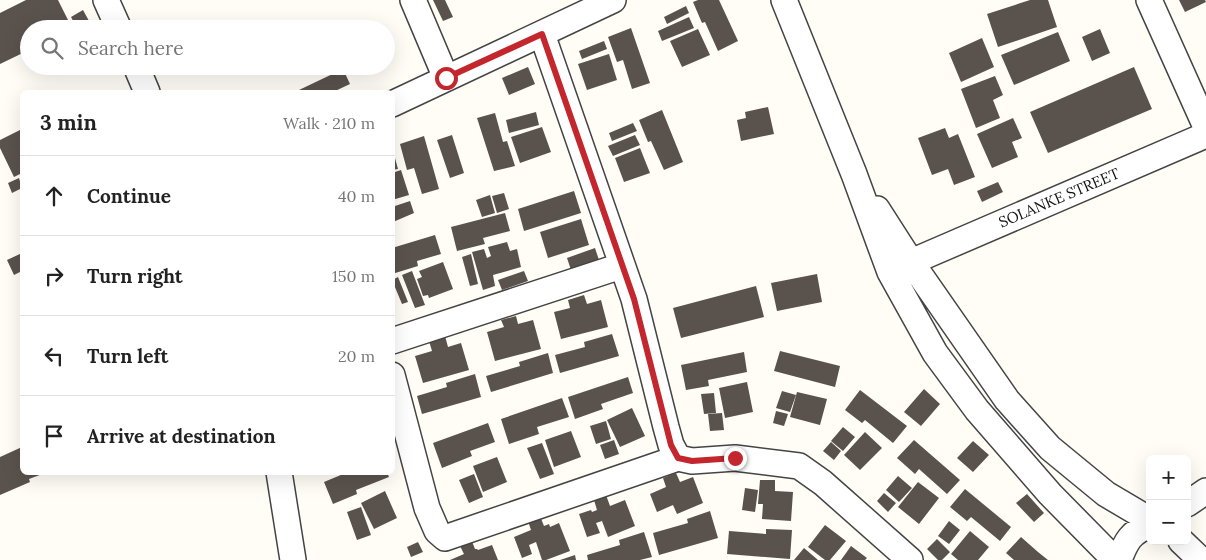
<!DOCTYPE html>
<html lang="en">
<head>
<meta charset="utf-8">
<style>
  :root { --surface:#fff; --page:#f6f6f6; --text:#222; --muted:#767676; --line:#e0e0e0 }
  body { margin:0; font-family:Lora,serif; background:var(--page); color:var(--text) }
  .controls { position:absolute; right:15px; bottom:15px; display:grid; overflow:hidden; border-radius:8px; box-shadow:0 5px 20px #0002 }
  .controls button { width:45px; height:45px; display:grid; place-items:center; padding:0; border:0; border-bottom:1px solid var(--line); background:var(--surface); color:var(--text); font:25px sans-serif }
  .stop { position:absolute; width:15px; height:15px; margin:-11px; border:4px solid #c4262e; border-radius:50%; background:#fff }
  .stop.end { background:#c4262e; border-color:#fff; box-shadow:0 1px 5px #0008 }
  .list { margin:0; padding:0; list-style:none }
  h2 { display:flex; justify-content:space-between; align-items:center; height:65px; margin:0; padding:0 20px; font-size:21px }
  h2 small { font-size:16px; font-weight:400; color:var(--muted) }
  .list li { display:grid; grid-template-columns:32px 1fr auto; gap:15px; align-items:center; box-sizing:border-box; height:80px; padding:0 20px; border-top:1px solid var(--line) }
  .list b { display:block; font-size:19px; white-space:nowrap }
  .list em { font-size:16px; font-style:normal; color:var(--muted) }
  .icon { flex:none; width:28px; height:28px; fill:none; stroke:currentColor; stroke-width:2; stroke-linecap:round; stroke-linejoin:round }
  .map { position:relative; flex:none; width:1206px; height:560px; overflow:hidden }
  .search { position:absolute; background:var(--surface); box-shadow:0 5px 20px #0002; left:20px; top:20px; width:375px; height:55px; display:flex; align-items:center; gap:12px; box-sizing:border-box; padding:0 18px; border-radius:28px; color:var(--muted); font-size:19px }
  .panel { position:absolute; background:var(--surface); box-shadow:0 5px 20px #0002; left:20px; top:90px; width:375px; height:385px; border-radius:8px }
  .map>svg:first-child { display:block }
</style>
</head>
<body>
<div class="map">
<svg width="1206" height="560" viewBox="0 0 1206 560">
  <rect width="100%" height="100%" fill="#fffdf5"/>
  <!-- building -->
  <path fill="#5a524d" d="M26,0H58L72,28L29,29V50L0,64V13Z
    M433,0H445L453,17L443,21Z
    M698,0H719L738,41L718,51L705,22L702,23L693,2Z
    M1030,0H1048L1057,27L998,47L987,14Z
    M1179,0H1205L1206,2L1185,12Z
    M686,6L689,13L667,24L664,17Z
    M83,10L89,21L77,28L71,17Z
    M689,17L694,28L662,41L658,31Z
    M155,21L158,29H147L145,24Z
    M631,28L650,83L632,89L623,60L617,62L608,37Z
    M698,29L710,55L682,67L670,41Z
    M1100,29L1110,53L1092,61L1082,37Z
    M1058,32L1070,61L1014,85L1001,55Z
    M982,38L994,67L961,82L949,53Z
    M604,41L607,49L582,59L579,51Z
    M609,54L617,80L587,90L578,64Z
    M528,67L535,84L509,95L502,78Z
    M1134,67L1152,109L1048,153L1030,112Z
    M343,69L350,84L333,92H300L299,90Z
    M995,76L1003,95L993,100L1000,118L976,128L961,89Z
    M768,107L774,134L741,141L737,120L746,118L745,112Z
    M662,110L683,162L664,170L651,141L648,142L639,120Z
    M536,112L539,125L509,133L506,120Z
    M495,113L503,142L507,141L515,166L494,171L477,118Z
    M1013,118L1022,138L1012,142L1018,157L992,168L977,134Z
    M633,123L637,131L612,141L609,133Z
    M542,127L551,152L520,163L511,137Z
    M945,128L949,138L958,134L975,177L954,185L948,169L932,175L918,138Z
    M22,129V173L14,177L0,148V140Z
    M452,135L464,173L450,178L437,140Z
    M635,135L640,145L613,156L608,146Z
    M424,136L439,189L422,194L414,168L407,170L400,144Z
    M640,148L650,173L624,182L615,158Z
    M395,158L398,169L392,170V159Z
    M401,170L409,195L392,200V173Z
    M19,178L22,188L12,193L8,183Z
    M998,182L1003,192L982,202L977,191Z
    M574,191L581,213L524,231L518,209Z
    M504,193L509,209L497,213L492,196Z
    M490,195L495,213L482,217L476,200Z
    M410,201L414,213L393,222L392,207Z
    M505,213L510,231L483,238L485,244L457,251L451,227Z
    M581,219L589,245L548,258L540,232Z
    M435,235L441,254L417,261L418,266L392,274V248Z
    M507,242L510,251L517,249L521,267L493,275L495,286L483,290L472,252L484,249L487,258L491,256L488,247Z
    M595,248L599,260L571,270L567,258Z
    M22,253V271L14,275L7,260Z
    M471,254L478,284L470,286L462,257Z
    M443,262L453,289L429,298L428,295L423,296L417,279L422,277L419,271Z
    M412,271L425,305L415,308L402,275Z
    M524,271L528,281L502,290L498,280Z
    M817,274L822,302L777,311L771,283Z
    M398,277L408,302L402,304L392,280Z
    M756,286L764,317L681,338L673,308Z
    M584,295L587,304L601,300L608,327L561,339L554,312L570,308L568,300Z
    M516,316L518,324L533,320L541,349L495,361L487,332L504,327L501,320Z
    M612,334L619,356L560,373L555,355L585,347L584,342Z
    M445,336L448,347L461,343L469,370L423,383L415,356L432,351L429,341Z
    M780,351L840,366L835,387L774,371Z
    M744,352L747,372L708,380L709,386L686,390L681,365Z
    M548,353L553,373L491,392L486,376L520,366L519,362Z
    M475,374L481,397L422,414L417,396L447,387L446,383Z
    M628,377L633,393L601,404L603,409L575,419L568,397Z
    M747,382L753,412L725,418L719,388Z
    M924,389L940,404L921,426L904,412Z
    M860,390L907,426L893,443L865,420L862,423L845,410Z
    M782,391L796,395L790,412L776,408Z
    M797,392L827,399L820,425L790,417Z
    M714,393L716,413L704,414L701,394Z
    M562,398L569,417L537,427L539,434L509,444L501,419Z
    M632,408L645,436L620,447L607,420Z
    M776,411L788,414L784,426L773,423Z
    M722,413L724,430L710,431L708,414Z
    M606,421L611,439L596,444L590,426Z
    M488,423L495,442L470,451L472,456L442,468L433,443Z
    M843,427L855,437L843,451L831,441Z
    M571,431L581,457L554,467L545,440Z
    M865,432L882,448L860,470L844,455Z
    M614,440L619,454L605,459L600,445Z
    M914,440L960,480L947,494L919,469L915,474L897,458Z
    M973,441L989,455L973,472L957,458Z
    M831,442L841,451L834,460L823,451Z
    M542,443L554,474L540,479L527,448Z
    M22,447V472L45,473L29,479L30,482L0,495V457Z
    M497,457L507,482L483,492L473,466Z
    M348,472H387L389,477L356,490L357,494L333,504L324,482Z
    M676,473L680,482L693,477L703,503L677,514L673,505L657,512L650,494L666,487L663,478Z
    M474,474L483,497L469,503L459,480Z
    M898,476L912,488L899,502L886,490Z
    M760,480H775V491L793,492L791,521L762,519L763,504H758Z
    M918,482L939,498L919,524L898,507Z
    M745,488L758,490L755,512L742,510Z
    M965,489L1011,527L1000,541L971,517L967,521L950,507Z
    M385,491L397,518L374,529L361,503Z
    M884,493L896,503L888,512L877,501Z
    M1027,494L1044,513L1034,522L1016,503Z
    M606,495L610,506L625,500L635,526L608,537L602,521L596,523L600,533L587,537L579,514L591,510L592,512L597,510L594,500Z
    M361,507L371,535L357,540L347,512Z
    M710,511L718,538L659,555L653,533L688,523L687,519Z
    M540,516L544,526L549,524L550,527L559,523L570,551L546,560H542L536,542L529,545L532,554L522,558L514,537L531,530L528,521Z
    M949,521L960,530L949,544L938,536Z
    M825,525L846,541L830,560H825L808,547Z
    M766,529L792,530L790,559L727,554L729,531L766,534Z
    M970,531L989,547L978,560H958L951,554Z
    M644,532L652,557L640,560H588L587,555L620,545L619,540Z
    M1021,537L1038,552L1048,560H1014L1006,553Z
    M471,539L475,549H477L478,550L492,545L498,560H450L464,554L459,544Z
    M937,539L950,552L942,560H938L927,549Z
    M418,542L423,552L411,557L407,547Z
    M851,546L867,558L865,560H841Z
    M804,548L818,560H794Z
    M575,555L576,560H560Z"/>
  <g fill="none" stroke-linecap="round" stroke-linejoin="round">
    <defs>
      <path id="minor" d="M106,0L119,29
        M413,0L446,78
        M784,0L854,174L890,272L935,353L977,410L1050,494L1115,560
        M1149,0L1206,127
        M542,34L634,299L666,427L671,445L678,458L692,461L735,458L799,466L823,483L910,560
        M136,66L147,92
        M392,104L613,0
        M877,209L911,262L1007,400L1050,448L1106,494L1150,520
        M911,262L1206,135
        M392,341L621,266
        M392,375L427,508L437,531L445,538L678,458
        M279,472L293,560
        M1187,504L1206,491
        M1181,541L1201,560
        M1119,560C1126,541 1131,532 1150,525"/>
    </defs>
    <!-- minor casing -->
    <use href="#minor" stroke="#444" stroke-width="28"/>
    <!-- minor -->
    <use href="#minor" stroke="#fff" stroke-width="25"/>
  </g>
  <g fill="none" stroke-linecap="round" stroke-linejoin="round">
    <!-- route -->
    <path stroke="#c4262e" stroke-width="6" d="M446,78L542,34L634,299L671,445L678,458L692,461L735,458"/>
  </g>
  <g text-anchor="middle" stroke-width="5" stroke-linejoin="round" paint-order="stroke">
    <!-- street labels -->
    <g font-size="15" fill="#111" stroke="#fff">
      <text transform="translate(1059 198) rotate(-23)" y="5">SOLANKE STREET</text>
    </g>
  </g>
</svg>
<div class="controls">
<button>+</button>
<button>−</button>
</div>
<div class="stop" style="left:446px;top:78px"></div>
<div class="stop end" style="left:735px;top:458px"></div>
<div class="search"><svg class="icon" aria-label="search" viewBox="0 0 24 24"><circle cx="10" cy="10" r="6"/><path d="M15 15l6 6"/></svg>Search here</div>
<section class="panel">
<h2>3 min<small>Walk · 210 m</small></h2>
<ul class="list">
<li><svg class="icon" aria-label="ahead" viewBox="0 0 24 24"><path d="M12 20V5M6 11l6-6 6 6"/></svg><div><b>Continue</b></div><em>40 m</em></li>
<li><svg class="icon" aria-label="right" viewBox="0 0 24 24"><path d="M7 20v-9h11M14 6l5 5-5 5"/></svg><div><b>Turn right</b></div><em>150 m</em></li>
<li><svg class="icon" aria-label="left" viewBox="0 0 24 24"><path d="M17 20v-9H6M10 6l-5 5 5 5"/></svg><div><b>Turn left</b></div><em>20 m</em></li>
<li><svg class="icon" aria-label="arrive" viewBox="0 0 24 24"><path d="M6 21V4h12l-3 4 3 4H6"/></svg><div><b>Arrive at destination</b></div></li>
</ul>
</section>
</div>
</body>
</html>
